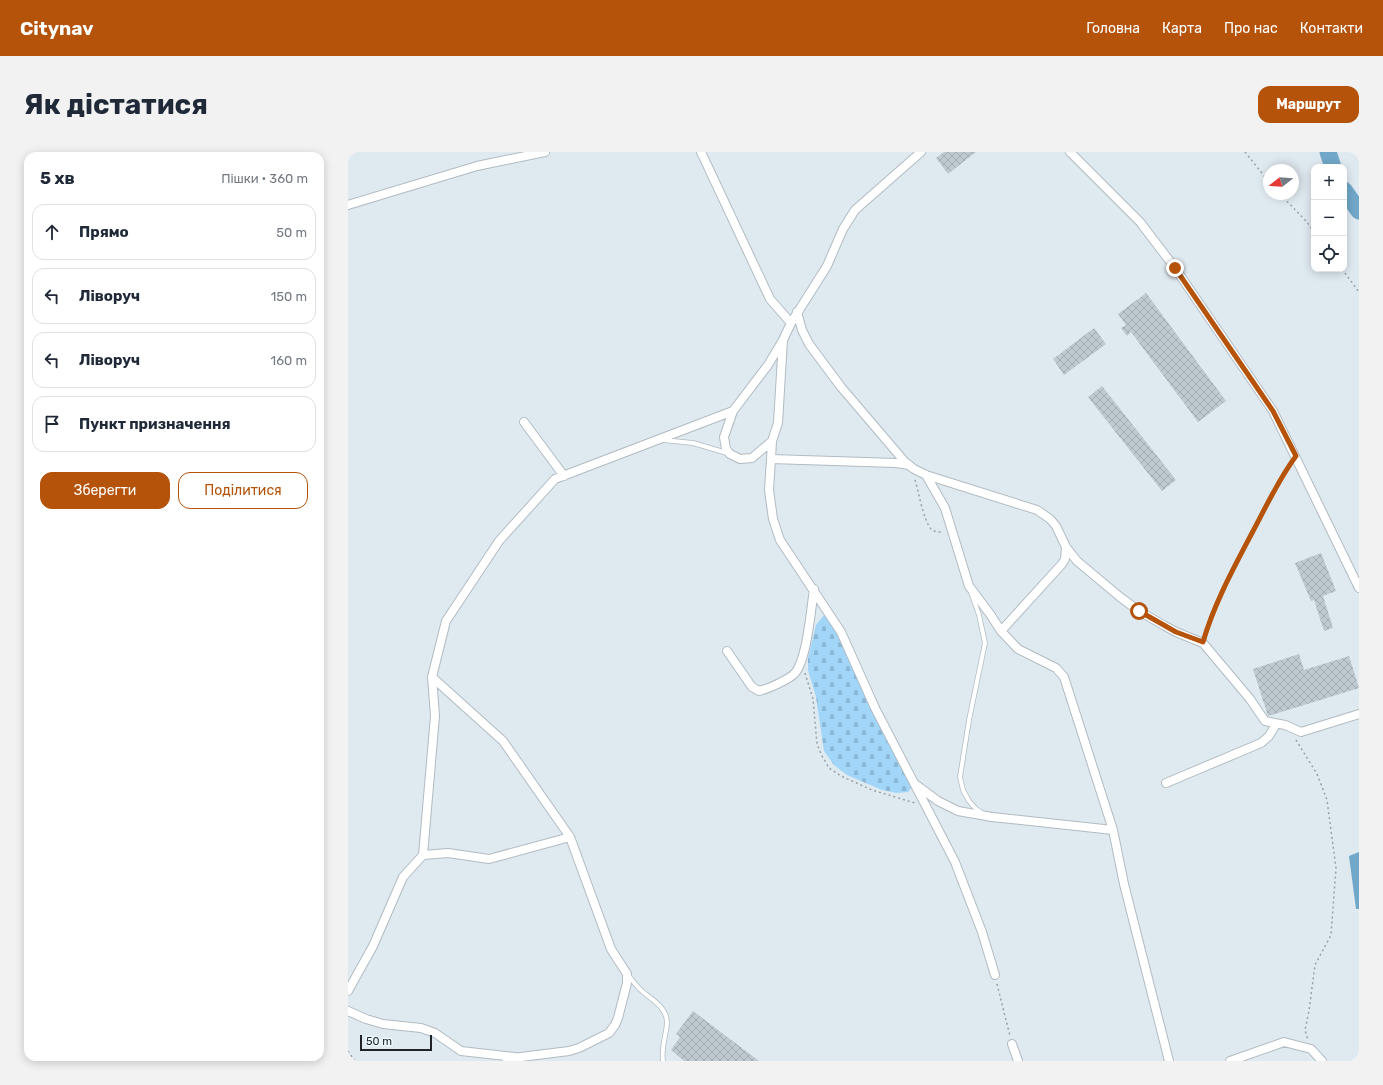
<!DOCTYPE html>
<html lang="uk">
<head>
<meta charset="utf-8">
<style>
  :root { --surface:#fff; --page:#f2f2f3; --text:#1f2937; --muted:#747a83; --line:#e0e1e3; --accent:#b45309 }
  body { margin:0; font-family:Rubik,sans-serif; background:var(--page); color:var(--text) }
  .controls { position:absolute; right:12px; top:12px; display:grid; overflow:hidden; border-radius:8px; box-shadow:0 2px 10px #0003 }
  .controls button { width:36px; height:36px; display:grid; place-items:center; padding:0; border:0; border-bottom:1px solid var(--line); background:var(--surface); color:var(--text); font:20px sans-serif }
  .compass { position:absolute; left:915px; top:12px; width:36px; height:36px; border-radius:50%; background:var(--surface); box-shadow:0 2px 10px #0003; rotate:253deg }
  .scale { position:absolute; left:12px; bottom:10px; width:72px; box-sizing:border-box; padding-left:4px; border:2px solid #1f2326; border-top:0; font-size:11px; line-height:14px; white-space:nowrap; color:#1f2326; -webkit-text-stroke:3px #ecf7fe; paint-order:stroke }
  .stop { position:absolute; width:12px; height:12px; margin:-9px; border:3px solid #b45309; border-radius:50%; background:#fff }
  .stop.end { background:#b45309; border-color:#fff; box-shadow:0 1px 4px #0008 }
  .list { margin:0; padding:0; list-style:none }
  h2 { display:flex; justify-content:space-between; align-items:center; height:52px; margin:0; padding:0 16px; font-size:17px }
  h2 small { font-size:13px; font-weight:400; color:var(--muted) }
  .list li { display:grid; grid-template-columns:26px 1fr auto; gap:12px; align-items:center; box-sizing:border-box; height:56px; margin:0 8px 8px; padding:0 8px; border:1px solid var(--line); border-radius:12px }
  .list b { display:block; font-size:15px; white-space:nowrap }
  .list em { font-size:13px; font-style:normal; color:var(--muted) }
  .actions { display:flex; gap:8px; padding:12px 16px }
  .actions a { flex:1; padding:9px 0; border:1px solid var(--accent); border-radius:12px; text-align:center; font-size:14px; color:var(--accent) }
  .actions .main { background:var(--accent); color:#fff }
  .icon { flex:none; width:22px; height:22px; fill:none; stroke:currentColor; stroke-width:2; stroke-linecap:round; stroke-linejoin:round }
  .map { position:relative; flex:none; width:1011px; height:909px; overflow:hidden; border-radius:12px }
  header { display:flex; align-items:center; gap:24px; box-sizing:border-box; height:56px; padding:0 20px; background:var(--accent); color:#fff }
  header strong { font-size:19px }
  nav { display:flex; gap:22px; margin-inline-start:auto; font-size:14px }
  .intro { display:flex; align-items:center; justify-content:space-between; box-sizing:border-box; height:96px; padding:0 24px }
  h1 { margin:0; font-size:28px }
  .button { padding:10px 18px; border-radius:12px; background:var(--accent); color:#fff; font-size:14px; font-weight:700 }
  main { display:flex; gap:24px; padding:0 24px }
  aside { flex:1; background:var(--surface); border-radius:12px; box-shadow:0 2px 10px #0003 }
  .map>svg:first-child { display:block }
</style>
</head>
<body>
<header>
<strong>Citynav</strong>
<nav><a>Головна</a><a>Карта</a><a>Про нас</a><a>Контакти</a></nav>
</header>
<div class="intro"><h1>Як дістатися</h1><a class="button">Маршрут</a></div>
<main>
<aside>
<h2>5 хв<small>Пішки · 360 m</small></h2>
<ul class="list">
<li><svg class="icon" aria-label="ahead" viewBox="0 0 24 24"><path d="M12 20V5M6 11l6-6 6 6"/></svg><div><b>Прямо</b></div><em>50 m</em></li>
<li><svg class="icon" aria-label="left" viewBox="0 0 24 24"><path d="M17 20v-9H6M10 6l-5 5 5 5"/></svg><div><b>Ліворуч</b></div><em>150 m</em></li>
<li><svg class="icon" aria-label="left" viewBox="0 0 24 24"><path d="M17 20v-9H6M10 6l-5 5 5 5"/></svg><div><b>Ліворуч</b></div><em>160 m</em></li>
<li><svg class="icon" aria-label="arrive" viewBox="0 0 24 24"><path d="M6 21V4h12l-3 4 3 4H6"/></svg><div><b>Пункт призначення</b></div></li>
</ul>
<div class="actions"><a class="main">Зберегти</a><a>Поділитися</a></div>
</aside>
<div class="map">
<svg width="1011" height="909" viewBox="0 0 1011 909">
  <defs>
    <pattern id="cemetery-stones" width="16" height="16" patternUnits="userSpaceOnUse"><rect width="16" height="16" fill="#a1d6f9"/><path d="M2 7V4a2 2 0 0 1 4 0v3zM10 15v-3a2 2 0 0 1 4 0v3z" fill="#8ab7d5"/></pattern>
    <pattern id="building-cross-hatch" width="8" height="8" patternUnits="userSpaceOnUse"><rect width="8" height="8" fill="#bfc9d0"/><path d="M0 0l8 8M0 8l8-8" fill="none" stroke="#a4acb2"/></pattern>
  </defs>
  <rect width="100%" height="100%" fill="#dfe9f0"/>
  <!-- cemetery -->
  <path fill="url(#cemetery-stones)" d="M476,463L483,464L564,635L560,640L549,641L534,638L499,623L486,613L476,599L468,545L460,518V506L468,473Z"/>
  <!-- water -->
  <path fill="#71a7c8" d="M1011,700V757H1008L1001,704Z"/>
  <g fill="none" stroke-linecap="round" stroke-linejoin="round">
    <!-- river -->
    <path stroke="#71a7c8" stroke-width="17" d="M980,0L985,15
      M996,38L1011,59"/>
  </g>
  <!-- building -->
  <path fill="url(#building-cross-hatch)" d="M596,0H628L600,22L588,6Z
    M798,141L878,249L850,270L783,180L779,184L773,176L778,173L770,162Z
    M746,176L758,192L716,223L705,207Z
    M754,234L828,328L814,339L740,245Z
    M973,401L988,439L975,444L985,476L976,479L966,448L963,449L947,411Z
    M951,502L956,518L1001,504L1011,536L920,564L905,517Z
    M345,859L411,909H336L323,898L332,885L328,882Z"/>
  <g fill="none" stroke-linecap="round" stroke-linejoin="round">
    <defs>
      <path id="service" d="M315,288L345,291L379,301
        M623,440L631,463L637,491L621,568L612,625L615,638L621,649L628,657L634,661
        M280,823C285,829 289,835 295,840C305,848 319,856 319,871C318,884 313,896 315,909"/>
      <path id="minor" d="M353,0L422,147L443,171
        M722,0L792,70L827,116L925,259L1011,436
        M0,53L129,14L197,0
        M449,160L454,178L461,192L493,235L557,310L566,317L578,323L689,358L702,367L708,374L718,395L729,409L772,445L791,459L817,474L828,480L855,491L902,547L917,569L937,573L953,580L1011,562
        M435,188L430,271L424,289L423,307L421,338L425,367L432,388L493,480L527,556L607,710L634,780L647,823
        M176,270L216,324
        M424,289L404,306L392,307L382,302L378,297L376,285L385,259L420,213L435,188L443,171L479,114L495,77L507,58L573,0
        M423,307L548,311L561,313
        M578,323L597,356L621,434L642,462L653,479L670,497L708,516L716,525L765,678L776,732L821,909
        M653,479L714,412L717,407L718,395
        M379,499L404,535L411,539C420,537 442,527 447,521C459,507 463,457 466,437
        M84,525L155,589L222,685L263,797L279,822V831L270,866L267,873L261,881L231,896L221,899L165,906L159,909
        M818,631L913,591L921,584L928,572
        M567,632L590,649L610,659L644,665L765,678
        M75,703L100,701L141,707L222,685
        M0,839L25,794L55,725L75,703L87,564L84,525L98,469L151,389L207,327L385,259
        M0,859L18,867L35,872L73,876L87,881L113,899L167,905
        M664,892L670,909
        M882,909L936,890L963,897L974,909"/>
    </defs>
    <!-- service casing -->
    <use href="#service" stroke="#b1bbc2" stroke-width="5.5"/>
    <!-- minor casing -->
    <use href="#minor" stroke="#b1bbc2" stroke-width="10"/>
    <!-- path -->
    <path stroke="#98a0a5" stroke-width="1.5" stroke-dasharray="2 3" stroke-linecap="butt" d="M897,0L921,30
      M932,42L958,69L966,80
      M994,117L1011,140
      M567,328C571,341 575,367 583,377C586,380 591,380 595,380
      M857,483L876,435L922,344L941,313
      M457,521L465,547L469,592L474,604L481,616L493,624L524,638L567,651
      M948,588L969,622L979,648L988,716L983,783L967,813L961,859L957,878L960,888
      M649,832L662,884
      M0,899L7,909"/>
    <!-- service -->
    <use href="#service" stroke="#fff" stroke-width="4"/>
    <!-- minor -->
    <use href="#minor" stroke="#fff" stroke-width="8"/>
  </g>
  <g fill="none" stroke-linecap="round" stroke-linejoin="round">
    <!-- route -->
    <path stroke="#b45309" stroke-width="5" d="M791,459L828,480L855,490C866,452 885,417 904,381C918,355 930,328 948,304L925,259L827,116"/>
  </g>
</svg>
<div class="controls">
<button>+</button>
<button>−</button>
<button><svg class="icon" aria-label="locate" viewBox="0 0 24 24"><circle cx="12" cy="12" r="6"/><path d="M12 2v4M12 18v4M2 12h4M18 12h4"/></svg></button>
</div>
<svg class="compass" viewBox="-18 -18 36 36"><path d="M0-13l5 13h-10z" fill="#e53935"/><path d="M0 13l5-13h-10z" fill="#747a83"/></svg>
<div class="scale">50 m</div>
<div class="stop" style="left:791px;top:459px"></div>
<div class="stop end" style="left:827px;top:116px"></div>
</div>
</main>
</body>
</html>
